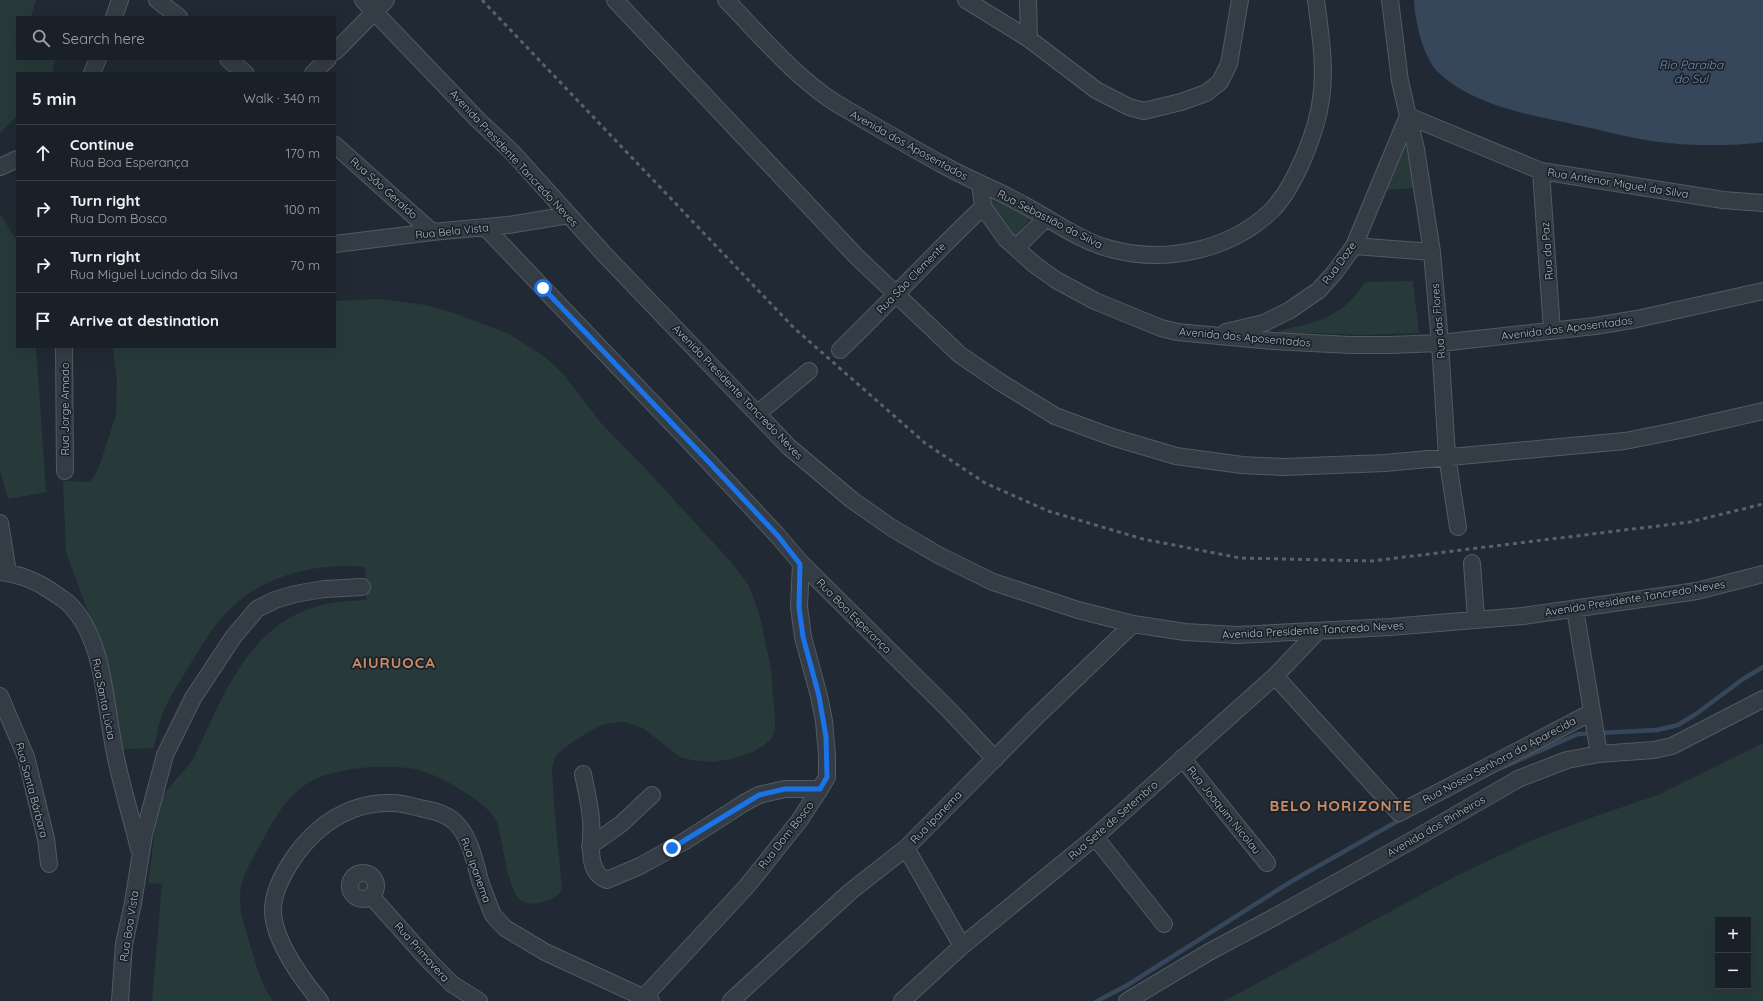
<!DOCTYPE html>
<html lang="en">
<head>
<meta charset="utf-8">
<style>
  :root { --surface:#192027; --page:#262d33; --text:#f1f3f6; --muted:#9fa3a7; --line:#373e44 }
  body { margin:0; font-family:Quicksand,sans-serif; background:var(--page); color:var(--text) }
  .controls { position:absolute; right:12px; bottom:12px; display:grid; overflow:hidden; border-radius:0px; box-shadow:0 4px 16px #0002 }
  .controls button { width:36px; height:36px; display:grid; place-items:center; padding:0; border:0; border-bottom:1px solid var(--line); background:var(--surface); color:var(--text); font:20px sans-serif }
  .stop { position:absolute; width:12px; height:12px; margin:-9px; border:3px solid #1a73e8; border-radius:50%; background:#fff }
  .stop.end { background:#1a73e8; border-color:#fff; box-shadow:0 1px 4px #0008 }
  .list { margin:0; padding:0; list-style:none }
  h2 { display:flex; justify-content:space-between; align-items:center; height:52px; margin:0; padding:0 16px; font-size:17px }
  h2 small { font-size:13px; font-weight:400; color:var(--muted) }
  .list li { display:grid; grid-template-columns:26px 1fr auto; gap:12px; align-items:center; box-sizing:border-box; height:56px; padding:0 16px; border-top:1px solid var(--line) }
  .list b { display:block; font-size:15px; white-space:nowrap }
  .list p { margin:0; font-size:13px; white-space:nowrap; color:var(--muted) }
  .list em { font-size:13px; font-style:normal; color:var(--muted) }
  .icon { flex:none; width:22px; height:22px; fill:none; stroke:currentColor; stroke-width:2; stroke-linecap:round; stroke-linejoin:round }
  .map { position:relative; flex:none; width:1763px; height:1001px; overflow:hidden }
  .search { position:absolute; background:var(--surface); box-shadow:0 4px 16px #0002; left:16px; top:16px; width:320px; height:44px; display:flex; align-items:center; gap:10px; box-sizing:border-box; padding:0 14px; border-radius:0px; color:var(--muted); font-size:15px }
  .panel { position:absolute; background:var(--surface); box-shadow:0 4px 16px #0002; left:16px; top:72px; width:320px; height:276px; border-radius:0px }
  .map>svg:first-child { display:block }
</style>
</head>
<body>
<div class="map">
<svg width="1763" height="1001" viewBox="0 0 1763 1001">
  <rect width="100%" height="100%" fill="#212a34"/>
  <!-- green -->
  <path fill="#273a39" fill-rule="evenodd" d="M0,0H36L31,17H17V59H55L52,73H17V116L0,133Z
    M1407,141L1414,188L1387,190Z
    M985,197L1031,217L1014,239Z
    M0,214L17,241V347H36L46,492L8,499L0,471Z
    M1413,281L1419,333L1363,335L1317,333L1280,334L1278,332C1290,327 1303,326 1315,322C1336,315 1354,301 1365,282Z
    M379,299L425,305L454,313L509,334L545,357L564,375L601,423L644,467L732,563L749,586L759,613L771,669L775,720V729L772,738L764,745L753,752L731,759L713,762L692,760L680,757L643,728L624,722L612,723L599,726L571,743L556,755L552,767L554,806L562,888C559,897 551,899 543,902C535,904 525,905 519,899C508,888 502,841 498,824C490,807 472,797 456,787C443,779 429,772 414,769C384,764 331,767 305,785C284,799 272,823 260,845C252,860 241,876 240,895C239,913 247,933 252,951C257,968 262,986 273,1001H152L162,884L148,883C150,870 152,857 153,843C155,828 155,811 163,796C173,780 188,770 196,753C224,695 249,625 318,606C333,602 350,601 366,600L365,567C318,562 264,575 230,609C213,625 201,647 188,668C179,683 168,699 162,715C158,726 156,737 154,748L123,749L99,642L66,552L63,481L90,482L94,477L100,464L116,415L117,380L113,347H335V301Z
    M1763,743V1001H1224L1458,875L1530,841L1596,816L1658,795ZM1718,920H1748V986H1718Z
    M352 885a11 11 0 1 1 22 0a11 11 0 1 1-22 0Z"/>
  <!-- water -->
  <path fill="#36465b" d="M1414,0H1763V142C1728,147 1686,146 1651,141C1626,137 1601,130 1577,125C1533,116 1472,105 1439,73C1423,58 1415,22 1414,0Z"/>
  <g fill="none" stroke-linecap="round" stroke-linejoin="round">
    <!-- stream -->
    <path stroke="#36465b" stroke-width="4.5" d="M1501,768L1578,734L1657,730L1678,725L1696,714L1743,679L1763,667
      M1097,1001L1126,986L1292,881L1403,818"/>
    <defs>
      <path id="minor" d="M157,0L179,17
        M363,0L478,120L512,152L605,255L789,447L852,500L892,528L940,556L993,582L1078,610L1133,624L1185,632L1237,635L1390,627L1523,616L1697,591L1763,574
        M615,0L856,256L960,355L1000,382L1055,416L1112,437L1176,456L1242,465L1284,467L1385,463L1625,441L1680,430L1763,411
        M726,0C760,35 793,75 834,102C871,124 908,146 945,166C970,180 997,190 1022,204C1051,219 1079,241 1111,249C1166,264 1232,250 1273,209C1295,186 1317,131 1321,99C1326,67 1320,32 1316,0
        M966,0L1029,39L1096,90L1129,107L1144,111L1181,102L1206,93L1220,82L1229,64L1240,0
        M1028,0L1029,39
        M1390,0L1400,81L1408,116L1541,171L1723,200L1763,203
        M114,17L120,0
        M335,52L386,0
        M228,59L245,73
        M92,73L98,59
        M313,73L328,59
        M1408,116L1416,149L1432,252L1440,343L1447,456L1458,527
        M335,145L432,232
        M0,167L17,159
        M1541,171L1552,331
        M980,183L983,207L1006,239L1035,265L1056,280L1095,301L1161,328L1177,332L1273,341L1350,345H1390L1440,343L1595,326L1637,319L1763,291
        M485,227L706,459L778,536L801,563L950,711L995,759
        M335,244L432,232L508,225L569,215
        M1354,246L1432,252
        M1016,248L1046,218
        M1226,332L1264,323L1290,310L1319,290L1335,272L1354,246L1408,116
        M64,347L65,471
        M840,350C889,303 934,253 983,207
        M758,413L809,371
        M0,523L8,573
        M1472,563L1476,619
        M0,572C19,574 35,580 51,591C58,596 66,600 72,607C104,642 105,704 114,748C120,782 131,815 139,849
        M1575,609L1599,754
        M1275,676L1399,813L1592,712
        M0,696L26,757L46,839L49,864
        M1182,758L1267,863
        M583,774C586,789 590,805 591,820C593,838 584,872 607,880L640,866L685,841L744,803L759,795L785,789H820
        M1095,837L1164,924
        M590,846L621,824L652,795
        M906,848L962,946
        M350 886a13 13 0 1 1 26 0a13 13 0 1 1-26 0Z
        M371,896L430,962L452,984L479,1001
        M644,997L747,886L799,821L820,789L827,777V755L824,721L819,696L803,637L799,607L801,563
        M120,1001L124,944L133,903L144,834L165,755L193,698L234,636L257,609L275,600L295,594L324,589L362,587
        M320,1001C301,978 276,944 273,914C272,896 280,880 289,865C312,828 348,801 393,803C402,803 411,806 420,808C433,811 446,813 456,823C471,838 475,864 481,884C485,895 489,905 493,915L505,928L545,952L651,1001
        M731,1001L851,891L906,848L1034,719L1133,624
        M902,1001L962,946L1095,837L1275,676L1318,631
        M1127,1001L1209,952L1269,920L1418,837L1518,779L1567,760L1599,754L1654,750L1672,746L1763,699"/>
    </defs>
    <!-- minor casing -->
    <use href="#minor" stroke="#525a63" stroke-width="18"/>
    <!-- minor -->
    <use href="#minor" stroke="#343c45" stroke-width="16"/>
    <!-- rail -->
    <path stroke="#58626e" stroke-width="3" stroke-dasharray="4 4" stroke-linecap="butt" d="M482,0L794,328L925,443L985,483L1048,511L1143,539L1240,558L1372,561L1690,522L1763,504"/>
  </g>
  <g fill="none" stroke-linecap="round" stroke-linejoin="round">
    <!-- route -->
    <path stroke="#1a73e8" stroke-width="5" d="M543,288L706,459L778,536L800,564L799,607L803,637L819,696L826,737L827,777L820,789H785L759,795L672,848"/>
  </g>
  <g text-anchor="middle" stroke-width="3.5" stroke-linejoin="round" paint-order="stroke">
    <!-- street labels -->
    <g font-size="11" fill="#aeb7c2" stroke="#1a212a">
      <text transform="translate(909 145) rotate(29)" y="4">Avenida dos Aposentados</text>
      <text transform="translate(514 158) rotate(47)" y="4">Avenida Presidente Tancredo Neves</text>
      <text transform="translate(1618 183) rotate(9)" y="4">Rua Antenor Miguel da Silva</text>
      <text transform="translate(384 188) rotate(42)" y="4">Rua São Geraldo</text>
      <text transform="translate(1050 219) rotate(27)" y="4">Rua Sebastião da Silva</text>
      <text transform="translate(452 231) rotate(-6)" y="4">Rua Bela Vista</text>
      <text transform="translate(1547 251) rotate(-94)" y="4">Rua da Paz</text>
      <text transform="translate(1339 263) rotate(-54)" y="4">Rua Doze</text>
      <text transform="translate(911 278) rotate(-46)" y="4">Rua São Clemente</text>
      <text transform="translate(1438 321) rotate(-95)" y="4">Rua das Flores</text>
      <text transform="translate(1567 328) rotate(-7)" y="4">Avenida dos Aposentados</text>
      <text transform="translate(1245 337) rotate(5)" y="4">Avenida dos Aposentados</text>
      <text transform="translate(738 392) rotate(46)" y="4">Avenida Presidente Tancredo Neves</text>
      <text transform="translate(65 409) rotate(-90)" y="4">Rua Jorge Amado</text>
      <text transform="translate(1635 598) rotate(-9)" y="4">Avenida Presidente Tancredo Neves</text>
      <text transform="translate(854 616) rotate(45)" y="4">Rua Boa Esperança</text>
      <text transform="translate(1313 630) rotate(-3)" y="4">Avenida Presidente Tancredo Neves</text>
      <text transform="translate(104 699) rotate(79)" y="4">Rua Santa Lúcia</text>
      <text transform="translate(1499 760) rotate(-28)" y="4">Rua Nossa Senhora da Aparecida</text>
      <text transform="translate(32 790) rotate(75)" y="4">Rua Santa Bárbara</text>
      <text transform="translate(1224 810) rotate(51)" y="4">Rua Joaquim Nicolau</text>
      <text transform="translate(936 817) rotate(-46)" y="4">Rua Ipanema</text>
      <text transform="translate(1113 820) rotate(-41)" y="4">Rua Sete de Setembro</text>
      <text transform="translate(1436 826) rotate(-30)" y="4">Avenida dos Pinheiros</text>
      <text transform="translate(786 835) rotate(-52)" y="4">Rua Dom Bosco</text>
      <text transform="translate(476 870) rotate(70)" y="4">Rua Ipanema</text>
      <text transform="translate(129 926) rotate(-81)" y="4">Rua Boa Vista</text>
      <text transform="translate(422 952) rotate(48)" y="4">Rua Primavera</text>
    </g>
    <!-- water labels -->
    <g font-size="12" font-style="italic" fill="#798ea9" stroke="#1a212a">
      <text x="1691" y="69">Rio Paraiba<tspan x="1691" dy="14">do Sul</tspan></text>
    </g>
    <!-- district labels -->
    <g font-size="15" font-weight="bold" letter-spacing="1" fill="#c98c62" stroke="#1a212a">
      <text x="394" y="668">AIURUOCA</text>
      <text x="1341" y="811">BELO HORIZONTE</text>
    </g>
  </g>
</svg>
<div class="controls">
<button>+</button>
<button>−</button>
</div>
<div class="stop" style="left:543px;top:288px"></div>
<div class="stop end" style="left:672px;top:848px"></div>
<div class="search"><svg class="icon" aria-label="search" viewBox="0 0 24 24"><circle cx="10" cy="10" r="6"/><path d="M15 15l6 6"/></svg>Search here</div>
<section class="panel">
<h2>5 min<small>Walk · 340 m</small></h2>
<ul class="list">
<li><svg class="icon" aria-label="ahead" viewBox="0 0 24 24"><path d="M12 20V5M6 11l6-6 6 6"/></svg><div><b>Continue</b><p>Rua Boa Esperança</p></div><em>170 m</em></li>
<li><svg class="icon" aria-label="right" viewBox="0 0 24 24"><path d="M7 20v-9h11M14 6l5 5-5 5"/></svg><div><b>Turn right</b><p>Rua Dom Bosco</p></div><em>100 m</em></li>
<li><svg class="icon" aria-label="right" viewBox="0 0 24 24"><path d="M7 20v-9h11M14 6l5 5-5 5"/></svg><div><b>Turn right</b><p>Rua Miguel Lucindo da Silva</p></div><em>70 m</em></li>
<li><svg class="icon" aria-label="arrive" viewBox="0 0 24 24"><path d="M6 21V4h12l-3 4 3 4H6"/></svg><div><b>Arrive at destination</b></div></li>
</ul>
</section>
</div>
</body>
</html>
